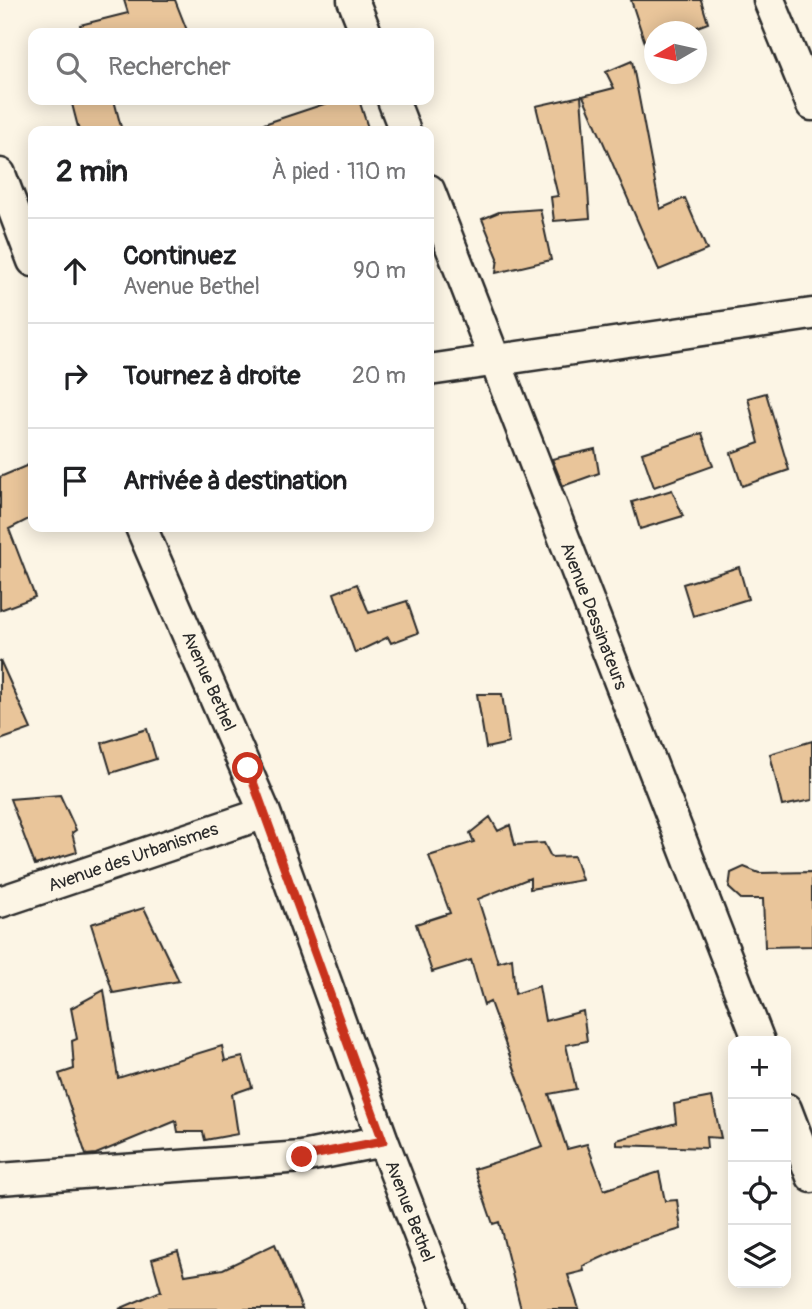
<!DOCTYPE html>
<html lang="fr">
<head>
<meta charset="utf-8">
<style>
  :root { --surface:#fff; --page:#f6f6f6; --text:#202124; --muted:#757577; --line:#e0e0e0 }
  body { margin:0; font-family:Pangolin,sans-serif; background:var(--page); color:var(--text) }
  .controls { position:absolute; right:21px; bottom:21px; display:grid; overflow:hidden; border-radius:14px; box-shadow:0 4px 18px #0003 }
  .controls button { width:63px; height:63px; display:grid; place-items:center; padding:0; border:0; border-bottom:2px solid var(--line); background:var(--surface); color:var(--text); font:35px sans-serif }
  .compass { position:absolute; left:644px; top:21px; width:63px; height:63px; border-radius:50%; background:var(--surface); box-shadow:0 4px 18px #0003; rotate:261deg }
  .stop { position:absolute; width:21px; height:21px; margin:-16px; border:5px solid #c8321e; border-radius:50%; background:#fff }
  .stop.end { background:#c8321e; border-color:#fff; box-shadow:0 2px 7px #0008 }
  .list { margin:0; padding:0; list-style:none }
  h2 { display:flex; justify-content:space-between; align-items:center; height:91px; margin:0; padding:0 28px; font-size:30px }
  h2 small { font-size:23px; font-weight:400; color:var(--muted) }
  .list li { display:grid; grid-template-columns:46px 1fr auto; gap:21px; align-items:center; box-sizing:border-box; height:105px; padding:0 28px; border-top:2px solid var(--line) }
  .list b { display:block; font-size:26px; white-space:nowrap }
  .list p { margin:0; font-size:23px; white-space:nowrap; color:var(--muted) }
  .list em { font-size:23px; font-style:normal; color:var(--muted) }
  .icon { flex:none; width:38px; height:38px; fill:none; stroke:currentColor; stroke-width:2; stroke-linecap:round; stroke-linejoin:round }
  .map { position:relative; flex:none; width:812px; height:1309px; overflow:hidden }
  .search { position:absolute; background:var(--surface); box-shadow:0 4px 18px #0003; left:28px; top:28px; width:406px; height:77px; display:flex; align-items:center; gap:18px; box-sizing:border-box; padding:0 24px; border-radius:14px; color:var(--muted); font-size:26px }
  .panel { position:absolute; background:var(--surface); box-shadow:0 4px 18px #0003; left:28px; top:126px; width:406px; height:406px; border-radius:14px }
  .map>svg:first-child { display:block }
</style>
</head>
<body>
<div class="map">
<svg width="812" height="1309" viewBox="0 0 812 1309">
  <rect width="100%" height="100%" fill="#fcf5e5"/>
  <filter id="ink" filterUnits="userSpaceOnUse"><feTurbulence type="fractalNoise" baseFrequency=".0143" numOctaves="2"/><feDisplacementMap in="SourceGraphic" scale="14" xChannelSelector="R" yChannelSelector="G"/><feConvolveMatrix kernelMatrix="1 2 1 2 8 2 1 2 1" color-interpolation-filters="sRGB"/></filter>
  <g filter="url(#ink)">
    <!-- building -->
    <path fill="#e9c59a" stroke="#2b2b2b" stroke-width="2" d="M124,0H175L188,33H82L80,25L128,13Z
      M631,0H701L708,23L684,32H654V42L646,46Z
      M632,61L660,209L685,198L707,250L659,270L583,96L614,88L606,72Z
      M581,96L590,218L554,221L551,197L558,196L536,106Z
      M71,100H114L122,131H79Z
      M336,100H359L369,131H256L255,127Z
      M540,209L551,260L496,273L498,258L482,219L499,212Z
      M766,393L789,470L742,486L731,453L759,443L748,398Z
      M702,433L713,466L654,487L642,453Z
      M595,449L599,473L563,486L552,459Z
      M33,463V517L9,529L35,597L0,610V477Z
      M672,490L683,516L640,529L632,502Z
      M739,567L748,599L693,616L683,584Z
      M357,584L369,613L407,601L418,633L391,643L388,637L355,653L334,593Z
      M0,660L31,729L0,740Z
      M477,694H502L509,743L486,748Z
      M147,729L156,759L111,773L102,743Z
      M812,741V800L782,806L770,754Z
      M60,795L76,830L72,833L77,852L35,865L10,799Z
      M490,817L498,831L510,825L515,845L544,843L551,857L574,856L582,880L530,889V878L478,899L498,962L512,958L515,994L539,986L545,1021L583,1011L587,1041L566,1045L576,1089L549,1094L567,1149L587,1144L604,1190L659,1172L665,1201L677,1200L681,1229L631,1244L583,1266L584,1271L568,1275L579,1309H521L499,1222L493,1224L474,1169L543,1147L490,1002L484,1005L471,960L432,972L416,924L450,913L429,856L474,842L470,833Z
      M744,867L759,873L812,872V946L765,947L763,899H741L729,888L731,873Z
      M144,908L179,981L113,993L91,924Z
      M104,990L118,1078L222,1046L225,1061L243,1057L252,1087L232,1094L238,1134L205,1140L203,1132H178L176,1121L96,1154L86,1155L59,1074L74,1069L72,1041L77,1039L71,1008Z
      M712,1097L721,1138L706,1137L707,1148L617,1145V1140L676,1123L674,1104Z
      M275,1244L302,1309H119L161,1291L152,1259L178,1251L185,1275L223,1269Z"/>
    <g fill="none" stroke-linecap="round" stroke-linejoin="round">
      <defs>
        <path id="minor" d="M353,0L366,33
          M769,0L812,105
          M393,100L405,131
          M0,174L33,261
          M429,190L759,1041
          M429,370L812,314
          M141,527L265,813L383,1141L448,1309
          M0,902L265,813
          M786,1109L812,1177
          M0,1179L302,1157L383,1141"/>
      </defs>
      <!-- minor casing -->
      <use href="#minor" stroke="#2b2b2b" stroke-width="35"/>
      <!-- minor -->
      <use href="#minor" stroke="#fcf5e5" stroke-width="30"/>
    </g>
  </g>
  <g fill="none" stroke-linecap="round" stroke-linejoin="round" filter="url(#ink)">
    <!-- route -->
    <path stroke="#c8321e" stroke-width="9" d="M248,768L383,1141L302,1157"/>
  </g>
  <g text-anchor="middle" stroke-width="6" stroke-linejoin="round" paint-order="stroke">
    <!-- street labels -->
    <g font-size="18" fill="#2b2b2b" stroke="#fcf5e5">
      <text transform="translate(594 616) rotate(69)" y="6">Avenue Dessinateurs</text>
      <text transform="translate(209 681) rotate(66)" y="6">Avenue Bethel</text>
      <text transform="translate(133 857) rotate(-19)" y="6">Avenue des Urbanismes</text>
      <text transform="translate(410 1211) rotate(69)" y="6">Avenue Bethel</text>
    </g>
  </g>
</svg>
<div class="controls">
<button>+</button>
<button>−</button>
<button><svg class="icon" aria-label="locate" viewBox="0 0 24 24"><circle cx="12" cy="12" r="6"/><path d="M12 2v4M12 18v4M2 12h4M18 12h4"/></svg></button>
<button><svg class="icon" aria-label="layers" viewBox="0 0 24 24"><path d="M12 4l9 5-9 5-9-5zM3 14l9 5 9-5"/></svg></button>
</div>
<svg class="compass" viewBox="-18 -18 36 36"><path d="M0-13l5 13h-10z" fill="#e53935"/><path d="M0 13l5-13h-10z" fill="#757577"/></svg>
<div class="stop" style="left:248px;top:768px"></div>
<div class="stop end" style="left:302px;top:1157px"></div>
<div class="search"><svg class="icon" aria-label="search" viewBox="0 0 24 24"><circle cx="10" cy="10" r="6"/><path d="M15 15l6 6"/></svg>Rechercher</div>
<section class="panel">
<h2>2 min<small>À pied · 110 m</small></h2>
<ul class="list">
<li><svg class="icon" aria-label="ahead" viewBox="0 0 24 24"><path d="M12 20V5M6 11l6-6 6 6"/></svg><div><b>Continuez</b><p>Avenue Bethel</p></div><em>90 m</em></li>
<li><svg class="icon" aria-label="right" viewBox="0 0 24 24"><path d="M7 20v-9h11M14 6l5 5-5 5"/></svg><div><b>Tournez à droite</b></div><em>20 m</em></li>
<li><svg class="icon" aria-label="arrive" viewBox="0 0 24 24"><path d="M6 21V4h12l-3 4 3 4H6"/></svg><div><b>Arrivée à destination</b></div></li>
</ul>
</section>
</div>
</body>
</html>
